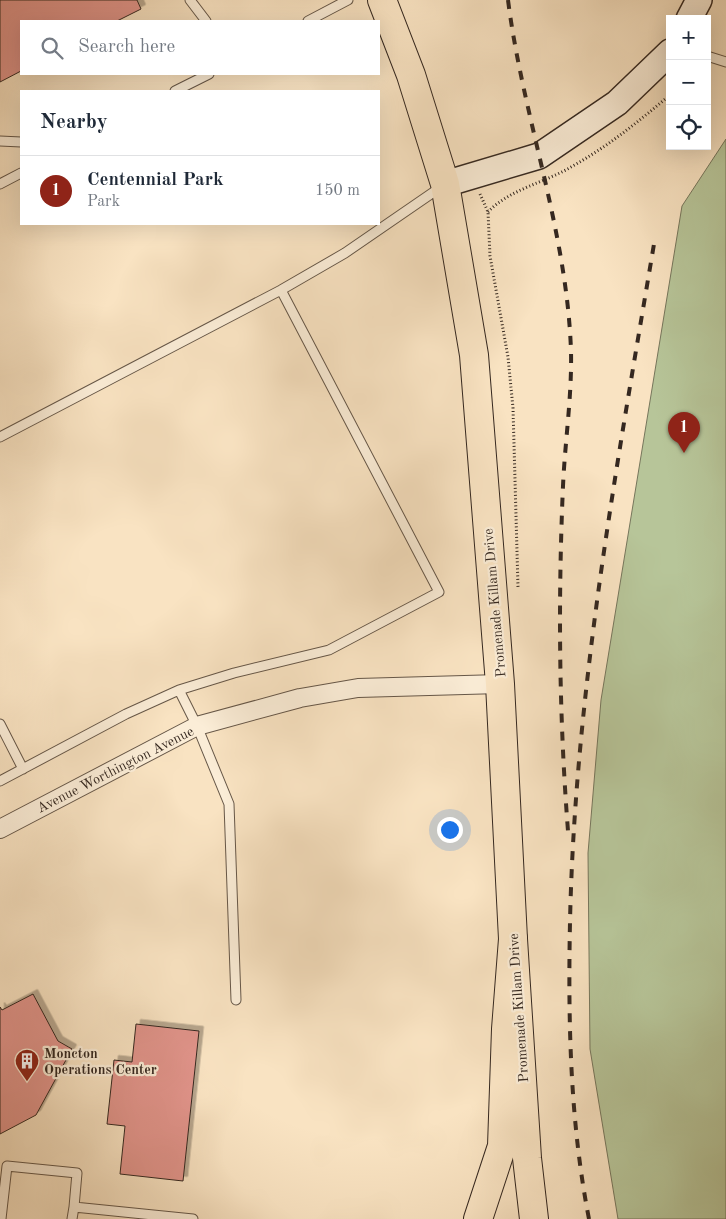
<!DOCTYPE html>
<html lang="en">
<head>
<meta charset="utf-8">
<style>
  :root { --surface:#fff; --page:#f2f2f3; --text:#1f2937; --muted:#747a83; --line:#e0e1e3; --accent:#8f2418 }
  body { margin:0; font-family:"Old Standard TT",serif; background:var(--page); color:var(--text) }
  .controls { position:absolute; right:15px; top:15px; display:grid; overflow:hidden; border-radius:0px; box-shadow:0 5px 20px #0002 }
  .controls button { width:45px; height:45px; display:grid; place-items:center; padding:0; border:0; border-bottom:1px solid var(--line); background:var(--surface); color:var(--text); font:25px sans-serif }
  .you { position:absolute; left:449px; top:829px; width:18px; height:18px; margin:-12px; border:4px solid #fff; border-radius:50%; background:#1a73e8; box-shadow:0 0 0 8px #1a73e833 }
  .badge { display:grid; place-items:center; width:32px; height:32px; border-radius:50%; background:var(--accent); color:#fff; font-size:16px; font-weight:700 }
  .pin { position:absolute; translate:-50% -41px; filter:drop-shadow(0 1px 2px #0008) }
  .pin::after { content:''; position:absolute; top:26px; width:18px; height:15px; background:inherit; clip-path:polygon(0 0,100% 0,50% 100%) }
  .list { margin:0; padding:0; list-style:none }
  h2 { display:flex; justify-content:space-between; align-items:center; height:65px; margin:0; padding:0 20px; font-size:21px }
  h2 small { font-size:16px; font-weight:400; color:var(--muted) }
  .list li { display:grid; grid-template-columns:32px 1fr auto; gap:15px; align-items:center; box-sizing:border-box; height:70px; padding:0 20px; border-top:1px solid var(--line) }
  .list b { display:block; font-size:19px; white-space:nowrap }
  .list p { margin:0; font-size:16px; white-space:nowrap; color:var(--muted) }
  .list em { font-size:16px; font-style:normal; color:var(--muted) }
  .icon { flex:none; width:28px; height:28px; fill:none; stroke:currentColor; stroke-width:2; stroke-linecap:round; stroke-linejoin:round }
  .map { position:relative; flex:none; width:726px; height:1219px; overflow:hidden }
  .search { position:absolute; background:var(--surface); box-shadow:0 5px 20px #0002; left:20px; top:20px; width:360px; height:55px; display:flex; align-items:center; gap:12px; box-sizing:border-box; padding:0 18px; border-radius:0px; color:var(--muted); font-size:19px }
  .panel { position:absolute; background:var(--surface); box-shadow:0 5px 20px #0002; left:20px; top:90px; width:360px; height:135px; border-radius:0px }
  .map>svg:first-child { display:block }
</style>
</head>
<body>
<div class="map">
<svg width="726" height="1219" viewBox="0 0 726 1219">
  <defs>
    <filter id="shadow"><feDropShadow dx="4.5" dy="-4.5" stdDeviation="0" flood-color="#0004"/></filter>
  </defs>
  <rect width="100%" height="100%" fill="#f9e3c2"/>
  <filter id="stains"><feTurbulence type="fractalNoise" baseFrequency=".004" numOctaves="4"/><feColorMatrix values="0 0 0 0 .2 0 0 0 0 .09 0 0 0 0 .02 0 0 0 .5 -.17"/></filter>
  <radialGradient id="worn" r=".72"><stop offset=".6" stop-color="#630" stop-opacity="0"/><stop offset="1" stop-color="#630" stop-opacity=".3"/></radialGradient>
  <!-- green -->
  <path fill="#b7c599" stroke="#76765c" d="M726,139V1219H618L590,1049L588,853L601,700L682,206Z"/>
  <!-- building -->
  <path fill="#e1948b" stroke="#352820" filter="url(#shadow)" d="M0,0H137L141,9L117,21H21V71L0,82Z
    M33,994L58,1041L72,1049L36,1115L0,1134V1007L2,1010Z
    M136,1024L199,1031L183,1181L120,1174L125,1126L107,1124L114,1060L132,1062Z"/>
  <g fill="none" stroke-linecap="round" stroke-linejoin="round">
    <defs>
      <path id="service" d="M190,0L206,21
        M308,21L348,0
        M707,56L726,62
        M175,91L209,74
        M0,141L21,142
        M0,184L21,173
        M0,437L281,290L345,253L441,187
        M179,690L197,726L229,804L236,1000
        M0,724L23,769
        M0,781L126,714L179,690L234,673L329,650L439,592L281,290
        M1,1219L7,1166L77,1173L74,1207
        M72,1219L74,1207L193,1219"/>
      <path id="minor" d="M0,829L197,726L300,698L358,688L500,684"/>
      <path id="secondary" d="M689,19L699,0
        M445,184L539,156L617,103L670,52"/>
      <path id="primary" d="M382,0L411,75L445,184L474,355L500,684L513,939L527,1158L534,1219"/>
      <path id="motorway" d="M478,1219L502,1146L506,1029L513,939"/>
    </defs>
    <!-- service casing -->
    <use href="#service" stroke="#665748" stroke-width="11"/>
    <!-- minor casing -->
    <use href="#minor" stroke="#665748" stroke-width="20"/>
    <!-- secondary casing -->
    <use href="#secondary" stroke="#352820" stroke-width="28"/>
    <!-- primary casing -->
    <use href="#primary" stroke="#352820" stroke-width="30"/>
    <!-- motorway casing -->
    <use href="#motorway" stroke="#352820" stroke-width="30"/>
    <!-- path -->
    <path stroke="#352820" stroke-width="3" stroke-dasharray="1 2.5" stroke-linecap="butt" d="M480,194L488,212L490,256L508,357L513,408L518,587
      M488,212C510,189 544,183 571,167C607,147 638,122 670,95"/>
    <!-- service -->
    <use href="#service" stroke="#fbedd7" stroke-width="9"/>
    <!-- minor -->
    <use href="#minor" stroke="#fbedd7" stroke-width="18"/>
    <!-- secondary -->
    <use href="#secondary" stroke="#fbedd7" stroke-width="25"/>
    <!-- primary -->
    <use href="#primary" stroke="#f9e3c2" stroke-width="28"/>
    <!-- motorway -->
    <use href="#motorway" stroke="#f9e3c2" stroke-width="28"/>
    <!-- rail -->
    <path stroke="#352820" stroke-width="4" stroke-dasharray="9 9" stroke-linecap="butt" d="M508,0C523,118 567,231 571,351C572,396 565,441 563,486C558,601 559,715 568,831
      M589,1219C570,1122 568,1021 570,922C575,691 617,465 655,238"/>
  </g>
  <!-- icons -->
  <defs>
    <symbol id="building-pin" viewBox="-11 -11 22 30"><path d="M0 17L-7.5 6A9.5 9.5 0 1 1 7.5 6Z" fill="#8f2418" stroke="#fbedd7"/><path d="M-4-6H4V6H1V3H-1V6H-4ZM-2.5-4.3h1.7v1.8h-1.7ZM.8-4.3h1.7v1.8H.8ZM-2.5-1h1.7V.8h-1.7ZM.8-1h1.7V.8H.8Z" fill="#fff"/></symbol>
  </defs>
  <g fill-rule="evenodd">
    <use href="#building-pin" x="13" y="1047" width="28" height="38"/>
  </g>
  <g text-anchor="middle" stroke-width="4.5" stroke-linejoin="round" paint-order="stroke">
    <!-- street labels -->
    <g font-size="14" fill="#352820" stroke="#fbedd7">
      <text transform="translate(494 603) rotate(-95)" y="5">Promenade Killam Drive</text>
      <text transform="translate(115 769) rotate(-27)" y="5">Avenue Worthington Avenue</text>
      <text transform="translate(518 1008) rotate(-94)" y="5">Promenade Killam Drive</text>
    </g>
    <!-- poi labels -->
    <g font-size="14" font-weight="bold" fill="#352820" stroke="#fbedd7" text-anchor="start">
      <text x="44" y="1058">Moncton<tspan x="44" dy="16">Operations Center</tspan></text>
    </g>
  </g>
  <rect width="100%" height="100%" filter="url(#stains)"/>
  <rect width="100%" height="100%" fill="url(#worn)"/>
</svg>
<div class="controls">
<button>+</button>
<button>−</button>
<button><svg class="icon" aria-label="locate" viewBox="0 0 24 24"><circle cx="12" cy="12" r="6"/><path d="M12 2v4M12 18v4M2 12h4M18 12h4"/></svg></button>
</div>
<div class="you"></div>
<div class="pin badge" style="left:684px;top:453px">1</div>
<div class="search"><svg class="icon" aria-label="search" viewBox="0 0 24 24"><circle cx="10" cy="10" r="6"/><path d="M15 15l6 6"/></svg>Search here</div>
<section class="panel">
<h2>Nearby<small></small></h2>
<ul class="list">
<li><span class="badge">1</span><div><b>Centennial Park</b><p>Park</p></div><em>150 m</em></li>
</ul>
</section>
</div>
</body>
</html>
